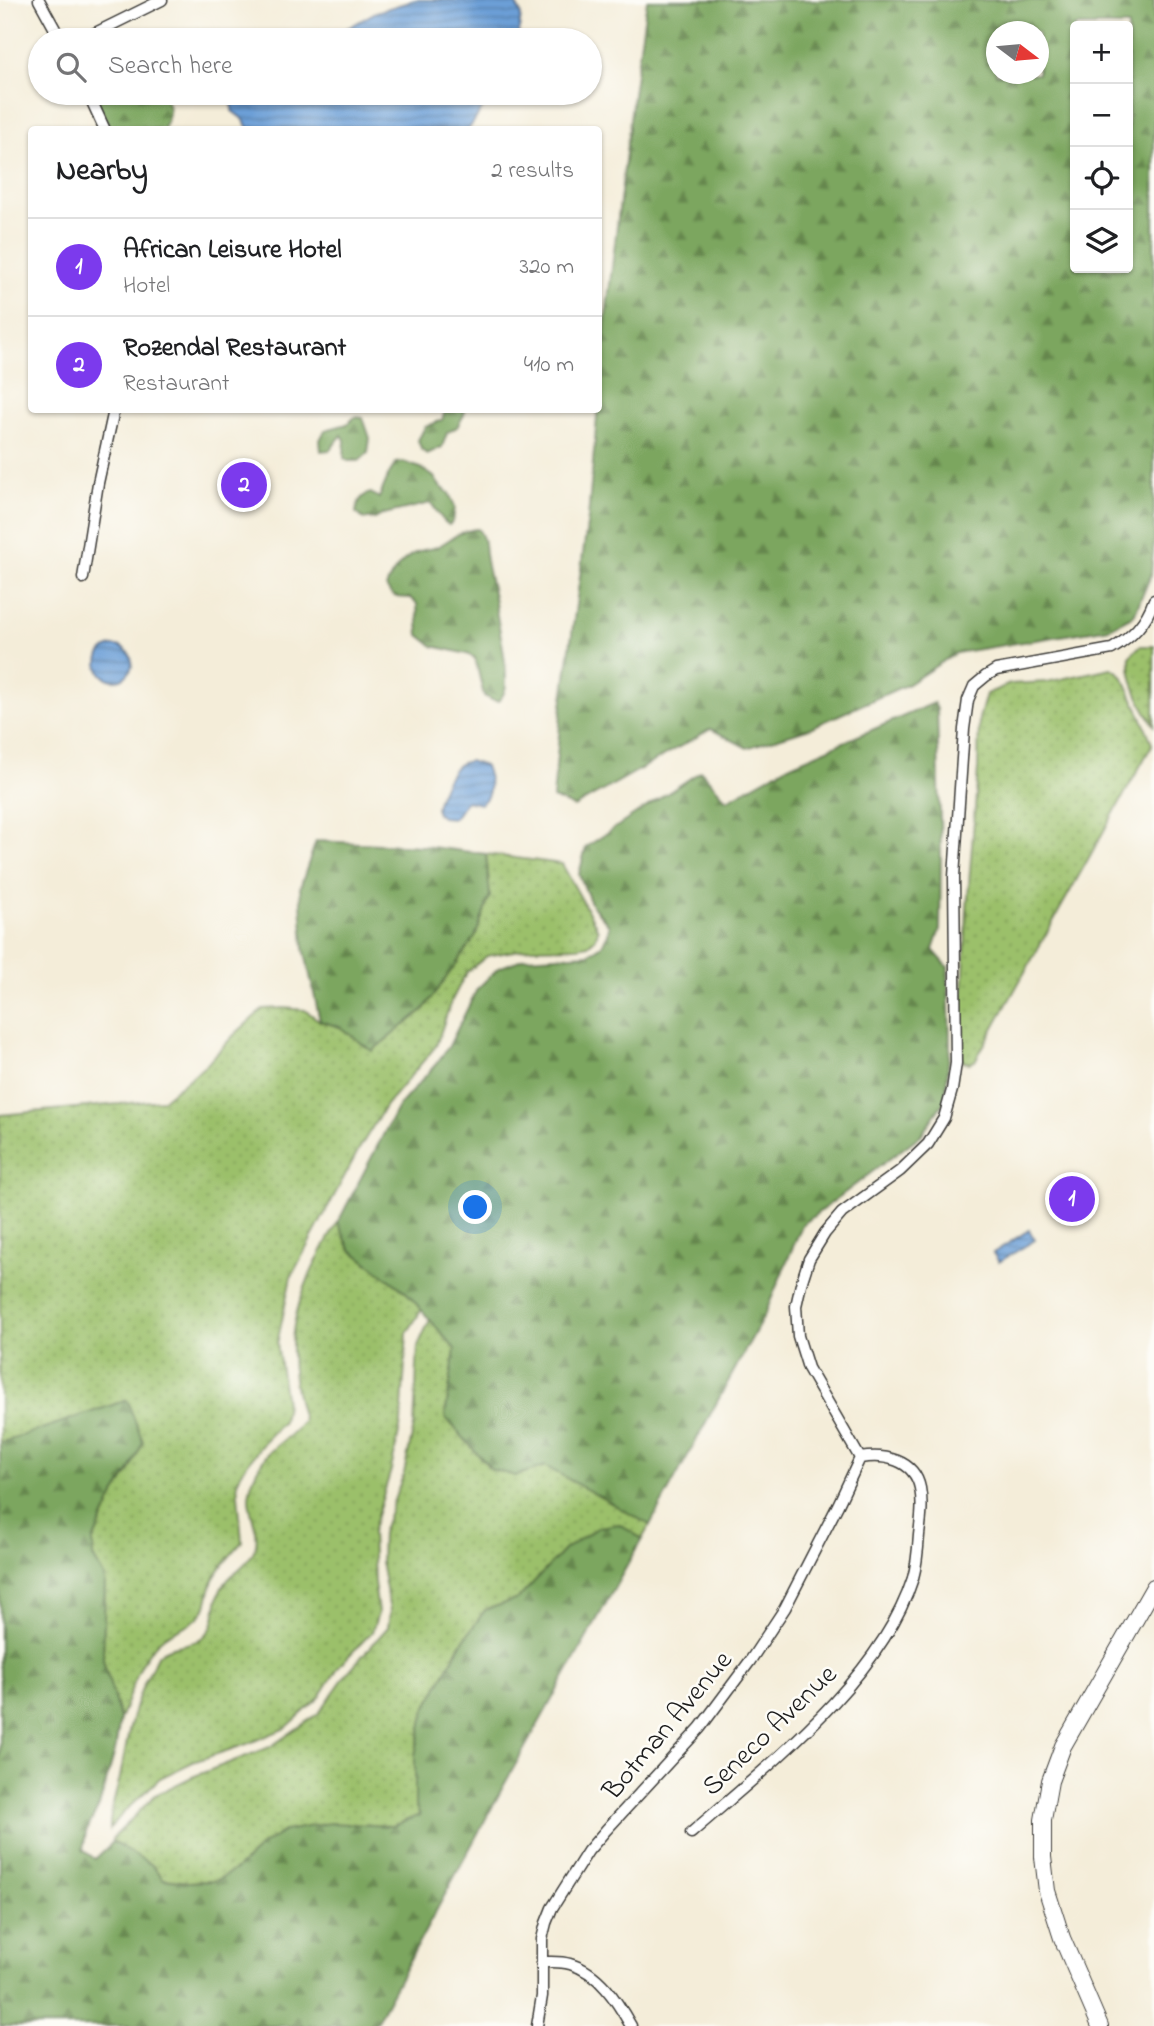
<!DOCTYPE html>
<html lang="en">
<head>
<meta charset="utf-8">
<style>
  :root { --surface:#fff; --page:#f6f6f6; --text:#202124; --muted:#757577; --line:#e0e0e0; --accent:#7c3aed }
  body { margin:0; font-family:"Indie Flower",sans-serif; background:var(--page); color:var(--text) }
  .controls { position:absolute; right:21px; top:21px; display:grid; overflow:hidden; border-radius:7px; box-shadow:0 2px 5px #0004 }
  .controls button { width:63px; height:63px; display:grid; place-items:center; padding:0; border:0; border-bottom:2px solid var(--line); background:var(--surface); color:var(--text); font:35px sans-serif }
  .compass { position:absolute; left:986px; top:21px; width:63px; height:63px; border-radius:50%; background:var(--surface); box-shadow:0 2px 5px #0004; rotate:106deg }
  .you { position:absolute; left:476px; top:1208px; width:24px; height:24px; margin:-18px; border:5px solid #fff; border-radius:50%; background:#1a73e8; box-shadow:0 0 0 10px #1a73e833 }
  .badge { display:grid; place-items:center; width:46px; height:46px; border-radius:50%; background:var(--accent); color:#fff; font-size:23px; font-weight:700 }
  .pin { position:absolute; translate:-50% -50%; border:4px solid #fff; box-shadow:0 2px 7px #0006 }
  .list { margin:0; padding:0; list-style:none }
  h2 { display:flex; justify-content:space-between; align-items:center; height:91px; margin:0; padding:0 28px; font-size:30px }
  h2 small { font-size:23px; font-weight:400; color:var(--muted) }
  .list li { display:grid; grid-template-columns:46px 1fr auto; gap:21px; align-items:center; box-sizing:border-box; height:98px; padding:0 28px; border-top:2px solid var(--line) }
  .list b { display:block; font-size:26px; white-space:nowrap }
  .list p { margin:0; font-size:23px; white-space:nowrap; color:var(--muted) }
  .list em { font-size:23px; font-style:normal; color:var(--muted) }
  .icon { flex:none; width:38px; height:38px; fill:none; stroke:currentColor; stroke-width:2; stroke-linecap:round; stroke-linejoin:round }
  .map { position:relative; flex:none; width:1154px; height:2026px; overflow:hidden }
  .search { position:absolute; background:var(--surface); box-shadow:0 2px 5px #0004; left:28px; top:28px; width:574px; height:77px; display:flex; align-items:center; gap:18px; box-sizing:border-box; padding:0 24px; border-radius:38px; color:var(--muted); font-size:26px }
  .panel { position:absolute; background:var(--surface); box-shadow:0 2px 5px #0004; left:28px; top:126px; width:574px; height:287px; border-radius:7px }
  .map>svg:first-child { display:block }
</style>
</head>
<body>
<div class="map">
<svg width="1154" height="2026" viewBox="0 0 1154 2026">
  <defs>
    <pattern id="grass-dots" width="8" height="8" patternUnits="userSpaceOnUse" patternTransform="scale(1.75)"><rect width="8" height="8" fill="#9bc06a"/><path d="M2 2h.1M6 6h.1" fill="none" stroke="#85a45b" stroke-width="1.8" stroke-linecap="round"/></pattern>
    <pattern id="forest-firs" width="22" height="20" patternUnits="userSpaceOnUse" patternTransform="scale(1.75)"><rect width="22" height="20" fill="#7ca65e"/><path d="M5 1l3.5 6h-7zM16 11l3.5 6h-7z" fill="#65864d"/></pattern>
    <pattern id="water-rules" width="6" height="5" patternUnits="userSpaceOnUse" patternTransform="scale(1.75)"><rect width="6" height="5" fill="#6c9fd7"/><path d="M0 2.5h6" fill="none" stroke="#5881ae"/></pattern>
  </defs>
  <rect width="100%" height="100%" fill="#fdfcf7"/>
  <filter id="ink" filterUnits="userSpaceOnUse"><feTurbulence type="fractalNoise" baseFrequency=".0143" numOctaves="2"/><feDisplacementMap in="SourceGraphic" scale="14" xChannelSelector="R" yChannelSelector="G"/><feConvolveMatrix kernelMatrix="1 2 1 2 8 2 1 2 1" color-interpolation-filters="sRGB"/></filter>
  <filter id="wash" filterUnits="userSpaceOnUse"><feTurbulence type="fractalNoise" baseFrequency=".00686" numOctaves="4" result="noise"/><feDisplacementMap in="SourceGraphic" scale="28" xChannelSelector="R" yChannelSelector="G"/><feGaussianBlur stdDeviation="1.57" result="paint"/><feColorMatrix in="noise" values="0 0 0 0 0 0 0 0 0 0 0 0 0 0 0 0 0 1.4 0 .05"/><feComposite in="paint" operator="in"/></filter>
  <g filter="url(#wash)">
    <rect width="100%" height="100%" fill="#f4edd9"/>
    <!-- grass -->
    <path fill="url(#grass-dots)" stroke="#5c6e43" stroke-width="2" d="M1140,646H1154V725C1141,704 1128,681 1130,656Z
      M1111,668C1113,669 1120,673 1121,675C1125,679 1151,738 1152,745L975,1061L969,1063L962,1061L961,1038L967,909L978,769L979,719L986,694L1010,684L1047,682Z
      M486,854L562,864L594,922L598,931L595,939L588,945L577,947L530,948L487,956L466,973L451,1002L436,1046L386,1105L359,1149L291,1277L277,1344L286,1403L283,1422L267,1438L242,1471L237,1482L242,1542C231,1555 216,1570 211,1586C208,1595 208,1605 203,1612C193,1626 176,1628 163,1638C137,1658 133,1691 120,1719L103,1660L105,1578L93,1557V1541L112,1499L130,1470L143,1442L127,1401L0,1443V1115L162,1100L205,1066L234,1035L263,1009L284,1008L305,1010L320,1021L340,1027L372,1051L424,1009L490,896Z
      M338,1222L350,1249L407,1293L422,1309L407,1333L401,1423L391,1470L372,1532L374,1582L378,1613L372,1632L339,1666L320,1697L286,1728L247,1744L193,1762L160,1778L122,1814L110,1829C109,1814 115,1796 119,1782C127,1743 132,1703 151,1669C153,1665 155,1658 158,1655C169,1644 186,1647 198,1640C218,1630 213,1612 219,1594C225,1575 249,1567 255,1548C261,1532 248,1513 249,1496C251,1479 260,1460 273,1449C285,1438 293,1435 303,1420C296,1396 291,1369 292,1344C293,1304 318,1255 338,1222Z
      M430,1319L456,1349L445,1417L515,1476L545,1466L650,1525L642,1539L619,1524L565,1549L518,1599L485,1610L461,1644L425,1710L415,1756V1805L420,1815L393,1826H380L264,1844L236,1869L215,1881L188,1882L163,1879L152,1865L113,1842L112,1839L155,1795L192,1777L270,1747L319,1713L347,1673L388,1627L390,1611L381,1562L382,1533L404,1473L414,1426L418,1346Z"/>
    <!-- forest -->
    <path fill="url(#forest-firs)" stroke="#4c613d" stroke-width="2" fill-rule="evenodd" d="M647,0H1154V540L1151,575L1134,615L1110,628L956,653L908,684L810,728L747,748L711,729L574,807L553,798L561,713L588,518L606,316L634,87ZM1128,26V268H1075V26ZM996,32H1038V74H996Z
      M93,93H162C172,108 170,113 164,129H110Z
      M445,410H465L464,415L457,427L447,433L442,447L427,454L421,449L418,440L425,427L442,420Z
      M355,417L363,418L370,438L368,453L359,461H348L344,458L345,440L342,435L330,450L321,451L320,440L325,430L347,424Z
      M403,462L421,468L434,477L439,485L449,493L455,507L453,521L449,525C440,520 437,510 431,503L384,514L375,519H364L356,513C357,504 361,495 371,493L379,498L389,474L396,463Z
      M478,529C485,539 484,544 485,554C487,570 492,586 495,602C498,629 507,654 506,682C506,690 504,696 498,701L492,700L484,696L475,658L467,654L433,646L419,635L417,604L410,598C398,598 392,598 386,587C392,572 404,556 420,551C426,549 432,549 437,547C454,538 457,531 478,529Z
      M934,703L937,709L941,852L940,929L933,950L948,967L950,1046L945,1100L921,1135L802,1225L765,1314L650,1525L545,1466L515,1476L491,1469L445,1417L455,1349L407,1293L350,1249L338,1222L397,1108L436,1064L449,1046L477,989L498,968L525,958L588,954L602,945L608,934L609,925L591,904L579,874L586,847L701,771L727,800L786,767Z
      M316,841L423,846L486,854L490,896L475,937L424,1009L372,1051L340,1027L320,1021L304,948L300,888Z
      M127,1400L143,1442L130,1470L112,1499L93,1541V1557L105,1578L103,1660L120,1719L115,1751L99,1806L86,1832L83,1850L95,1859L113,1842L152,1865L163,1879L188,1882L215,1881L236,1869L264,1844L284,1831L330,1823L393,1826L420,1815L415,1805V1755L425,1710L461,1644L485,1610L518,1599L565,1549L599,1527L619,1524L642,1539L504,1785L374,2026H0V1443Z"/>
    <!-- water -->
    <path fill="url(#water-rules)" stroke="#445e7a" stroke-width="2" d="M415,0H514L521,14L518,40H327L376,12Z
      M239,93H493L468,130L248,129L244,120L232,111V103Z
      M98 663a17 17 0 1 1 34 0a17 17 0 1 1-34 0Z
      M469,761L485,766C490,779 493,796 480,804L466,801L454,818L442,817L436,812C435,801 449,772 458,765C461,763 465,762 469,761Z
      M1029,1230L1035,1240L999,1262L993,1253Z"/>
  </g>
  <g filter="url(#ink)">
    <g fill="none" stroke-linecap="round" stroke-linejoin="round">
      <defs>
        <path id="street" d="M39,0L61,40
          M81,40L162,0
          M88,93L105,130
          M83,578L98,483L114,410
          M860,1458L808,1368L798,1336L796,1306L801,1284L809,1259L825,1233L842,1213L900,1171L928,1144L944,1118L952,1090L956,1063L954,877L964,729L968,700L974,686L986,676L996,670L1112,649C1132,637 1146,623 1154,600
          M691,1833C769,1765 881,1679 913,1578C917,1564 918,1550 919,1535C921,1519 923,1503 920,1488C914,1459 884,1454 860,1458
          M542,1962C551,1962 561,1961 570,1964C599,1972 617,2001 631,2026
          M537,2026L542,1996V1939L546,1923L552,1908L588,1851L606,1830L700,1728L750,1661L785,1608L838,1505L860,1458"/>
        <path id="secondary" d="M1100,2026L1062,1938L1047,1891L1043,1857V1820L1050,1781L1063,1746L1154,1587"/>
      </defs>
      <!-- street casing -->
      <use href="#street" stroke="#3c3b38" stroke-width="13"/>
      <!-- secondary casing -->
      <use href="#secondary" stroke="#3c3b38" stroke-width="18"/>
      <!-- street -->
      <use href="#street" stroke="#fff" stroke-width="10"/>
      <!-- secondary -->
      <use href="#secondary" stroke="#fff" stroke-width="16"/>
    </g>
  </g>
  <g text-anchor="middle" stroke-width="5" stroke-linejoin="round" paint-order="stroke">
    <!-- street labels -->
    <g font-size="28" fill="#1c1c1c" stroke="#fdfcf7">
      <text transform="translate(666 1724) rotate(-50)" y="10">Botman Avenue</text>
      <text transform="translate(768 1729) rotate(-44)" y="10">Seneco Avenue</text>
    </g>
  </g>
</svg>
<div class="controls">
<button>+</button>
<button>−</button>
<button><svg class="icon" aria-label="locate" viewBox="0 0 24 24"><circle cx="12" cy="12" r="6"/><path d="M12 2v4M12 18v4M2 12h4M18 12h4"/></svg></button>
<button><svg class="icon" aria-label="layers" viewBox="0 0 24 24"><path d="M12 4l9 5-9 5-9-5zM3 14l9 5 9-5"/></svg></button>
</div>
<svg class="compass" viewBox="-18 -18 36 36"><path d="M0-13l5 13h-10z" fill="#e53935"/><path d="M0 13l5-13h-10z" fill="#757577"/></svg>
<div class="you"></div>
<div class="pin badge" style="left:1072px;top:1199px">1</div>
<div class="pin badge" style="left:244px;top:485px">2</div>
<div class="search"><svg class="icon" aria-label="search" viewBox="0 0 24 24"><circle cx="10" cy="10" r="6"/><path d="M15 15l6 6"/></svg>Search here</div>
<section class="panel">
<h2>Nearby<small>2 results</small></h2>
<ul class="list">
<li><span class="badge">1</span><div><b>African Leisure Hotel</b><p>Hotel</p></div><em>320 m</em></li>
<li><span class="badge">2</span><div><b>Rozendal Restaurant</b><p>Restaurant</p></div><em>410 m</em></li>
</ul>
</section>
</div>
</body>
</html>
